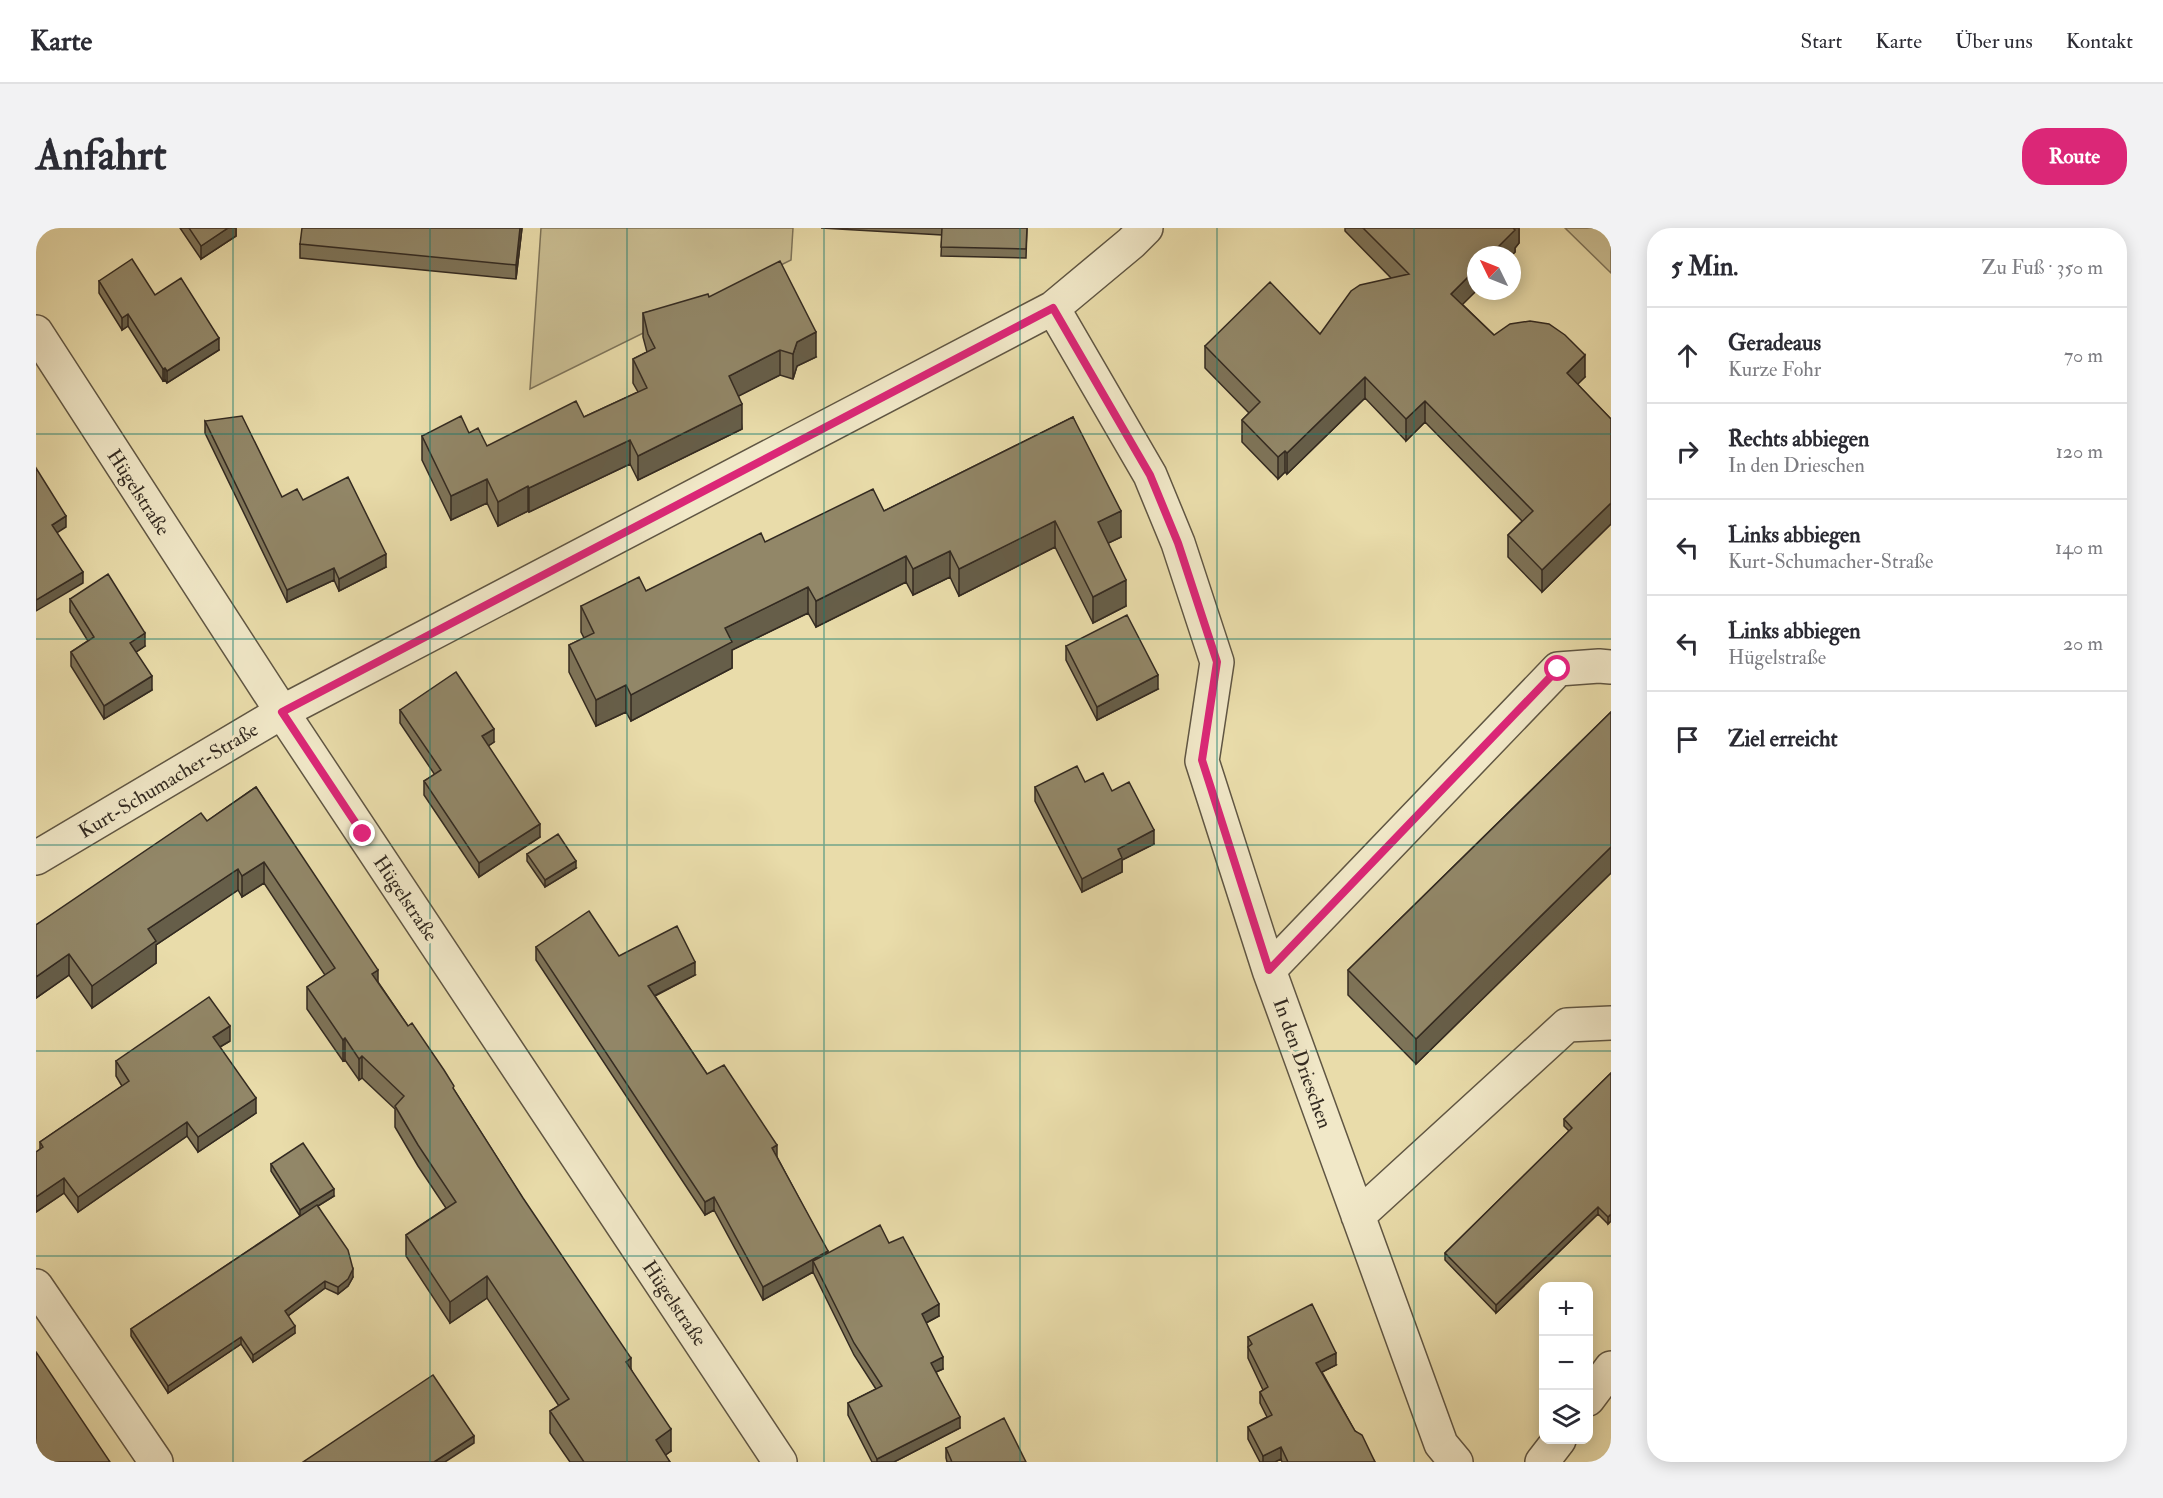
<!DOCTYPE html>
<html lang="de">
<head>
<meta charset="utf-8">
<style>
  :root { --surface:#fff; --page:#f2f2f3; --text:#2b2b33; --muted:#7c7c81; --line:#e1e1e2; --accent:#db2777 }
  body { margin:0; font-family:"IM FELL Double Pica",serif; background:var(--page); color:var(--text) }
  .controls { position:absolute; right:18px; bottom:18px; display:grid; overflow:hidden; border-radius:12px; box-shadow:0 3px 15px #0003 }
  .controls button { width:54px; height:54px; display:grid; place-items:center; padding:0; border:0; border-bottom:2px solid var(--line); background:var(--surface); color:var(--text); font:30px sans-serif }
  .compass { position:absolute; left:1431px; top:18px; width:54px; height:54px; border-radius:50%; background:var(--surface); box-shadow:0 3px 15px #0003; rotate:313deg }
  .stop { position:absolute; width:18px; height:18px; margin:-14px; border:4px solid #db2777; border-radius:50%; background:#fff }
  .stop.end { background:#db2777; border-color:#fff; box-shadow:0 2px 6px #0008 }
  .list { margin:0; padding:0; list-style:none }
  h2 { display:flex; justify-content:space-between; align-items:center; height:78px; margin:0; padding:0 24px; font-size:26px }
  h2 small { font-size:20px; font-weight:400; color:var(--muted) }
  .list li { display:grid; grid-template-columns:39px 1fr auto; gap:18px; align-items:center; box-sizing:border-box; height:96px; padding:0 24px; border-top:2px solid var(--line) }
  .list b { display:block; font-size:22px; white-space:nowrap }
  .list p { margin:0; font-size:20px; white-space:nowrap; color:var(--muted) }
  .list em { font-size:20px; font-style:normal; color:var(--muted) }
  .icon { flex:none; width:33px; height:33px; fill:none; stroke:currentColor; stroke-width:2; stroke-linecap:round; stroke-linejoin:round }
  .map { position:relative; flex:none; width:1575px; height:1234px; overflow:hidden; border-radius:24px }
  header { display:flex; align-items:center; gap:36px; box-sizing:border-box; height:84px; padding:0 30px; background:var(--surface); border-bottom:2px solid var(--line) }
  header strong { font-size:28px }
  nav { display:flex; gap:33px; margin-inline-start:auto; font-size:21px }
  .intro { display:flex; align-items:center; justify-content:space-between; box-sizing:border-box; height:144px; padding:0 36px }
  h1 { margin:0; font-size:42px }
  .button { padding:15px 27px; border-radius:24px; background:var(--accent); color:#fff; font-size:21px; font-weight:700 }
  main { display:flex; gap:36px; padding:0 36px }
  aside { flex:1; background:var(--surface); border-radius:24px; box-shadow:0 3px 15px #0003 }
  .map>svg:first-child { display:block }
</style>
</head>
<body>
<header>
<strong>Karte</strong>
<nav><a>Start</a><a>Karte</a><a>Über uns</a><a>Kontakt</a></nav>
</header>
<div class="intro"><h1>Anfahrt</h1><a class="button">Route</a></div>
<main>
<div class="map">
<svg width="1575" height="1234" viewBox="0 0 1575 1234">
  <rect width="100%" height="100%" fill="#e9dcaa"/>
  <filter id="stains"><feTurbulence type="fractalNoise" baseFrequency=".00333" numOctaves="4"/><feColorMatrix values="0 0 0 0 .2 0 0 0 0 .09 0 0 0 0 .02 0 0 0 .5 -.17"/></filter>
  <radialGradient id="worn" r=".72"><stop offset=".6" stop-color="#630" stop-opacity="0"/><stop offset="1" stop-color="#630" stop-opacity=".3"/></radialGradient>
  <!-- green -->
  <path fill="#cabe93" stroke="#7e745a" stroke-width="1.5" d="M505,0H757L755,32L494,161Z
    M1529,0H1575V45Z"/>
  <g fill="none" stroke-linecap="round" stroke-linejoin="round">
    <defs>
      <path id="minor" d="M1017,80L1114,247L1142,315L1181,434L1166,533L1233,742L1405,1216L1420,1234
        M0,630L246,484L1017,80L1095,15L1110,0
        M1233,742L1522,441L1563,438L1575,439
        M1322,988L1531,797L1575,795
        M0,1058L120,1234
        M1552,1171L1575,1140
        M1506,1234L1523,1212"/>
      <path id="tertiary" d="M0,104L246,484L744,1234"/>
    </defs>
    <!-- minor casing -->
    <use href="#minor" stroke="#605643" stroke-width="36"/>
    <!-- tertiary casing -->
    <use href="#tertiary" stroke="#605643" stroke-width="36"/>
    <!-- minor -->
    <use href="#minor" stroke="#f1e8c8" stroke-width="33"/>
    <!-- tertiary -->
    <use href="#tertiary" stroke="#f1e8c8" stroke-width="33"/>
  </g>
  <!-- wall -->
  <path fill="#7e7459" stroke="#332a21" stroke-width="1.5" d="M144,0H200V8L165,31Z
    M486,0L480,51L264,30V16Z
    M785,0H991L990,30L905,28L906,7Z
    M1309,0H1483V15L1479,20V24L1476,27H1440V63L1426,76L1458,107L1549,149L1541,156L1575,191V296L1506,364L1472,329V307L1486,293L1389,194L1370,213L1329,170L1251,246L1249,244L1242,251L1206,214V192L1213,185L1169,140V118L1284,106L1355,50L1309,3Z
    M63,53L119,67L183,122L131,155L129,152L127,153L92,98L86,102L63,65Z
    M673,69L780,129L761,138L757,151L744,147L702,168L706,201L602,252L594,236L493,284L492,283L462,298L451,275L415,292L386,232V208L433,205L451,218L548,189L602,164L597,155V131L611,124L607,109V85Z
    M1037,189L1085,309L1072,315L1090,378L1057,395L1019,319L923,368L914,349L877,367L870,354L780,399L772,385L696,422V440L595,493L590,484L560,498L533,444V417L548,410L545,404V378L610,363L729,314L848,283Z
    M169,193L246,269L267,272L350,339L303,363L298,352L251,374L169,205Z
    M34,371L109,418L100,424L116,462L68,491L35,438V424L52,413L34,384Z
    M1030,418L1122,461L1061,492L1030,432Z
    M364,482L458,514L452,518L504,609L443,649L388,567V553L399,547L364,495Z
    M1575,484V645L1380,836L1312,767V742Z
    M1049,554L1076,563L1118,616L1086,632V644L1046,664L999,573V559Z
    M220,559L342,754L372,798L418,862L595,1141L635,1223L629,1227L634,1234H534L514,1205V1183L523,1178L451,1070L414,1095L370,1028V1007L410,980L382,938L359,899V881L326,850L323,852L309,832L307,833L271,781V759L289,747L228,655L206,669L202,662L120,717V735L56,780L33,747L0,770V697L171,593Z
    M491,626L540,640L509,659L491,633Z
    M500,719L583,728L659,747L619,768L671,846L741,929L792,1025L853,1015L903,1088L890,1095L907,1141L900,1144L924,1200L858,1234H836L812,1187V1175L840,1161L818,1127L777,1044L727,1072L678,982L669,987L500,732Z
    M194,813L184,819L220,885L162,924L151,908L42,984L28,965L0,984V924L4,922V914L86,858L80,848V833Z
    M1575,845V993L1572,996L1562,986L1460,1085L1409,1032V1025L1533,903L1528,898V891Z
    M235,936L298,968L282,978L317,1049L312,1058L302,1066L289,1060L252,1088L259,1105L217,1134L205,1116L132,1165L95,1108V1101L264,988L235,943Z
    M1212,1109L1300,1137L1286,1144L1319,1203L1339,1234H1246L1245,1231L1239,1234H1224L1212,1211V1199L1231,1189L1224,1175V1164L1227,1162L1212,1130Z
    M910,1220L990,1234H911L910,1230Z"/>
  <!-- shaded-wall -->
  <path fill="#665e49" stroke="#332a21" stroke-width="1.5" d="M192,0H200V8L165,31V18Z
    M484,0H486L480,51V37Z
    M1477,0H1483V15L1479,20V24L1476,27H1454Z
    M1440,41V63L1415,88V66Z
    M92,86V98L86,102V90Z
    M780,104V129L761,138L757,151V126L761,114Z
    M183,110V122L131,155V143Z
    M744,122V147L693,173V148Z
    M1549,127V149L1531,167V145Z
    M129,140V152L127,153V141Z
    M1329,149V170L1251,246V225Z
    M1389,173V194L1370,213V191Z
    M706,176V201L602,252V228Z
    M594,212V236L493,284V260Z
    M1249,223V244L1242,251V229Z
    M451,251V275L415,292V268Z
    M492,258V283L462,298V274Z
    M1575,275V296L1506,364V342Z
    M1085,283V309L1062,320V294Z
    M30,288V299L16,308V297Z
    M1019,293V319L923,368V341Z
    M914,323V349L877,367V341Z
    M350,326V339L303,363V351Z
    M870,328V354L780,399V373Z
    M298,340V352L251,374V362Z
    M47,344V355L0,383V372Z
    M1090,352V378L1057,395V369Z
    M772,359V385L696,422V440L595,493V467L689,400Z
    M109,405V418L94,428V415Z
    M1122,447V461L1061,492V479Z
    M116,448V462L68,491V478Z
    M590,457V484L560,498V472Z
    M458,501V514L446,522V508Z
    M504,596V609L443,649V635Z
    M1118,602V616L1086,632V644L1046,664V651L1082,621Z
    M1575,619V645L1380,836V811Z
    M540,633V640L509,659V652Z
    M228,634V655L206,669V648Z
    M202,641V662L120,717V735L56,780V758L112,701Z
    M33,726V747L0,770V749Z
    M659,734V747L612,771V758Z
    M342,742V764L336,746Z
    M194,798V813L177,823V809Z
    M309,810V832L307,833V812Z
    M326,828V850L323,852V831Z
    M220,870V885L162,924V909Z
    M151,894V908L42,984V969Z
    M741,917V930L736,920Z
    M28,950V965L0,984V969Z
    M298,961V968L264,989V982Z
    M678,969V982L669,987V974Z
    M1562,979V986L1460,1085V1077Z
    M1575,986V993L1572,996V989Z
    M792,1023V1036L777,1033V1044L727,1072V1059Z
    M317,1041V1049L312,1058L302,1066V1059Z
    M451,1048V1070L414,1095V1074Z
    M289,1053V1060L249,1090V1083Z
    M903,1076V1088L886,1097V1086Z
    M259,1098V1105L217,1134V1127Z
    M205,1109V1116L132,1165V1158Z
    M1300,1125V1137L1280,1147V1135Z
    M907,1129V1141L895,1146V1135Z
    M595,1130V1152L590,1134Z
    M924,1189V1200L858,1234H841V1231Z
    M635,1201V1223L620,1234V1212Z
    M438,1208V1215L409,1234H398Z
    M1245,1219V1231L1239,1234H1227V1228Z"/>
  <!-- building -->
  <path fill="#928768" stroke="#332a21" stroke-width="1.5" d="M153,0H192L165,18Z
    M266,0H484L480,37L264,16Z
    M906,0H991L990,21L905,19Z
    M1327,0H1477L1479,2L1454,27H1440V41L1415,66L1458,107L1474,96L1494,93L1513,96L1529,107L1549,127L1531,145L1575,191V275L1506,342L1472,307L1497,283L1389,173L1370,191L1329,149L1251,225L1249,223L1242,229L1206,192L1224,174L1169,118L1234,54L1284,106L1315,63L1324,57L1373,46Z
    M96,31L119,67L145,50L183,110L131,143L129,140L127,141L92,86L86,90L63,53Z
    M744,33L780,104L761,114L757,126L744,122L693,148L706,176L602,228L594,212L493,260L492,258L462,274L451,251L415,268L386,208L425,188L433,205L442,200L451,218L540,173L548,189L611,160L597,131L619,120L612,106L607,85L672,66L673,69Z
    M206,188L246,269L261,261L267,272L312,249L350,326L303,351L298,340L251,362L169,193Z
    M1037,189L1085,283L1062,294L1090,352L1057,369L1019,293L923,341L914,323L877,341L870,328L780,373L772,359L689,400L696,414L595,467L590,457L560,472L533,417L558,405L545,378L603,349L610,363L725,305L729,314L837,261L848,283Z
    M0,240L30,288L16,297L47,344L0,372Z
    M72,346L109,405L94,415L116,448L68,478L35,424L58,409L34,371Z
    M1091,387L1122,447L1061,479L1030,418Z
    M420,444L458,501L446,508L504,596L443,635L388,553L405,542L364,482Z
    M1575,484V619L1380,811L1312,742Z
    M1041,538L1049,554L1067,545L1076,563L1093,554L1118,602L1082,621L1086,630L1046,651L999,559Z
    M220,559L342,742L336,746L372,798L376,795L408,842L418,858L417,860L487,970L595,1130L590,1134L635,1201L620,1212L634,1234H548L514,1183L533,1171L451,1048L414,1074L370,1007L420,974L382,917L359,878L368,868L326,828L323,831L309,810L307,812L271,759L299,740L228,634L206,648L202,641L112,701L120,713L56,758L33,726L0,749V697L165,585L171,593Z
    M522,606L540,633L509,652L491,626Z
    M553,683L583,728L641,698L659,734L612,758L671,846L688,837L741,917L736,920L792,1023L727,1059L678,969L669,974L500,719Z
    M173,769L194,798L177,809L220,870L162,909L151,894L42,969L28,950L0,969V924L7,919L4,914L93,853L80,833Z
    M1575,845V986L1572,989L1562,979L1460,1077L1409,1025L1536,900L1528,891Z
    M267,915L298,961L264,982L235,936Z
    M281,977L312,1022L317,1041L312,1051L302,1059L289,1053L249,1083L259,1098L217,1127L205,1109L132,1158L95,1101Z
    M844,997L853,1015L867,1009L903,1076L886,1086L907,1129L895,1135L924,1189L841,1231L812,1175L846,1158L818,1115L777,1033Z
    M1276,1076L1300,1125L1280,1135L1319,1203L1326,1207L1339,1234H1252L1245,1219L1227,1228L1212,1199L1236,1187L1224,1164L1232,1159L1212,1119L1216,1116L1212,1109Z
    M0,1124L74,1234H0Z
    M397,1147L438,1208L398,1234H267Z
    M968,1190L990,1234H916L910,1220Z"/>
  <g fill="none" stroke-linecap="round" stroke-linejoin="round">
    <!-- route -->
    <path stroke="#db2777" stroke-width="8" d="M327,606L246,484L1017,80L1114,247L1142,315L1181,434L1166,532L1233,742L1522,441"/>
  </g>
  <!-- grid -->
  <path fill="none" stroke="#0f766e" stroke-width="1.5" stroke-opacity="0.55" d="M197,0V1234M394,0V1234M591,0V1234M788,0V1234M984,0V1234M1181,0V1234M1378,0V1234M0,206H1575M0,411H1575M0,617H1575M0,823H1575M0,1028H1575"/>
  <g text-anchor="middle" stroke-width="6" stroke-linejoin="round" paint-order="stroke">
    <!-- street labels -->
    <g font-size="20" fill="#332a21" stroke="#f1e8c8">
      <text transform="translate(103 264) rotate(57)" y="7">Hügelstraße</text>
      <text transform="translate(132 552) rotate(-31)" y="7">Kurt-Schumacher-Straße</text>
      <text transform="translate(370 670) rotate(56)" y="7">Hügelstraße</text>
      <text transform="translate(1267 835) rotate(70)" y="7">In den Drieschen</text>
      <text transform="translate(639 1075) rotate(56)" y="7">Hügelstraße</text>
    </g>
  </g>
  <rect width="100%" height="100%" filter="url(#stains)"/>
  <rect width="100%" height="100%" fill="url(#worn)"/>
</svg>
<div class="controls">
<button>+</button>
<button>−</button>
<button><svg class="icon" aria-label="layers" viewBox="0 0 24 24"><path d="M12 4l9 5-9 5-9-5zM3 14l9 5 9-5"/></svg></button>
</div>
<svg class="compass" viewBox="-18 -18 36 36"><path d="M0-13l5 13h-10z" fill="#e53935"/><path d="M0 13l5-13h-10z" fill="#7c7c81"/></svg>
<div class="stop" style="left:1522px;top:441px"></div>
<div class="stop end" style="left:327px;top:606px"></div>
</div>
<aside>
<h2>5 Min.<small>Zu Fuß · 350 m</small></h2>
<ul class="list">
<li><svg class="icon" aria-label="ahead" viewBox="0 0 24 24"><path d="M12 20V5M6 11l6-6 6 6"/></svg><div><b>Geradeaus</b><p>Kurze Fohr</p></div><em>70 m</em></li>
<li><svg class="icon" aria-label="right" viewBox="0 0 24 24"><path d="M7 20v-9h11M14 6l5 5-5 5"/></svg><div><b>Rechts abbiegen</b><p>In den Drieschen</p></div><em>120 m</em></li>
<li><svg class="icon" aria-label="left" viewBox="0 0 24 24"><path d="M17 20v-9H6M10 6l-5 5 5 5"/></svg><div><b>Links abbiegen</b><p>Kurt-Schumacher-Straße</p></div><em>140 m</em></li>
<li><svg class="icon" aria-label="left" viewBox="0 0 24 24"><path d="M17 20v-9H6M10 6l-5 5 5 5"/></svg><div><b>Links abbiegen</b><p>Hügelstraße</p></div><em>20 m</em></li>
<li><svg class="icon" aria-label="arrive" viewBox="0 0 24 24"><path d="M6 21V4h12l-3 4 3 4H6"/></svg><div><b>Ziel erreicht</b></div></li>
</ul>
</aside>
</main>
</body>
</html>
